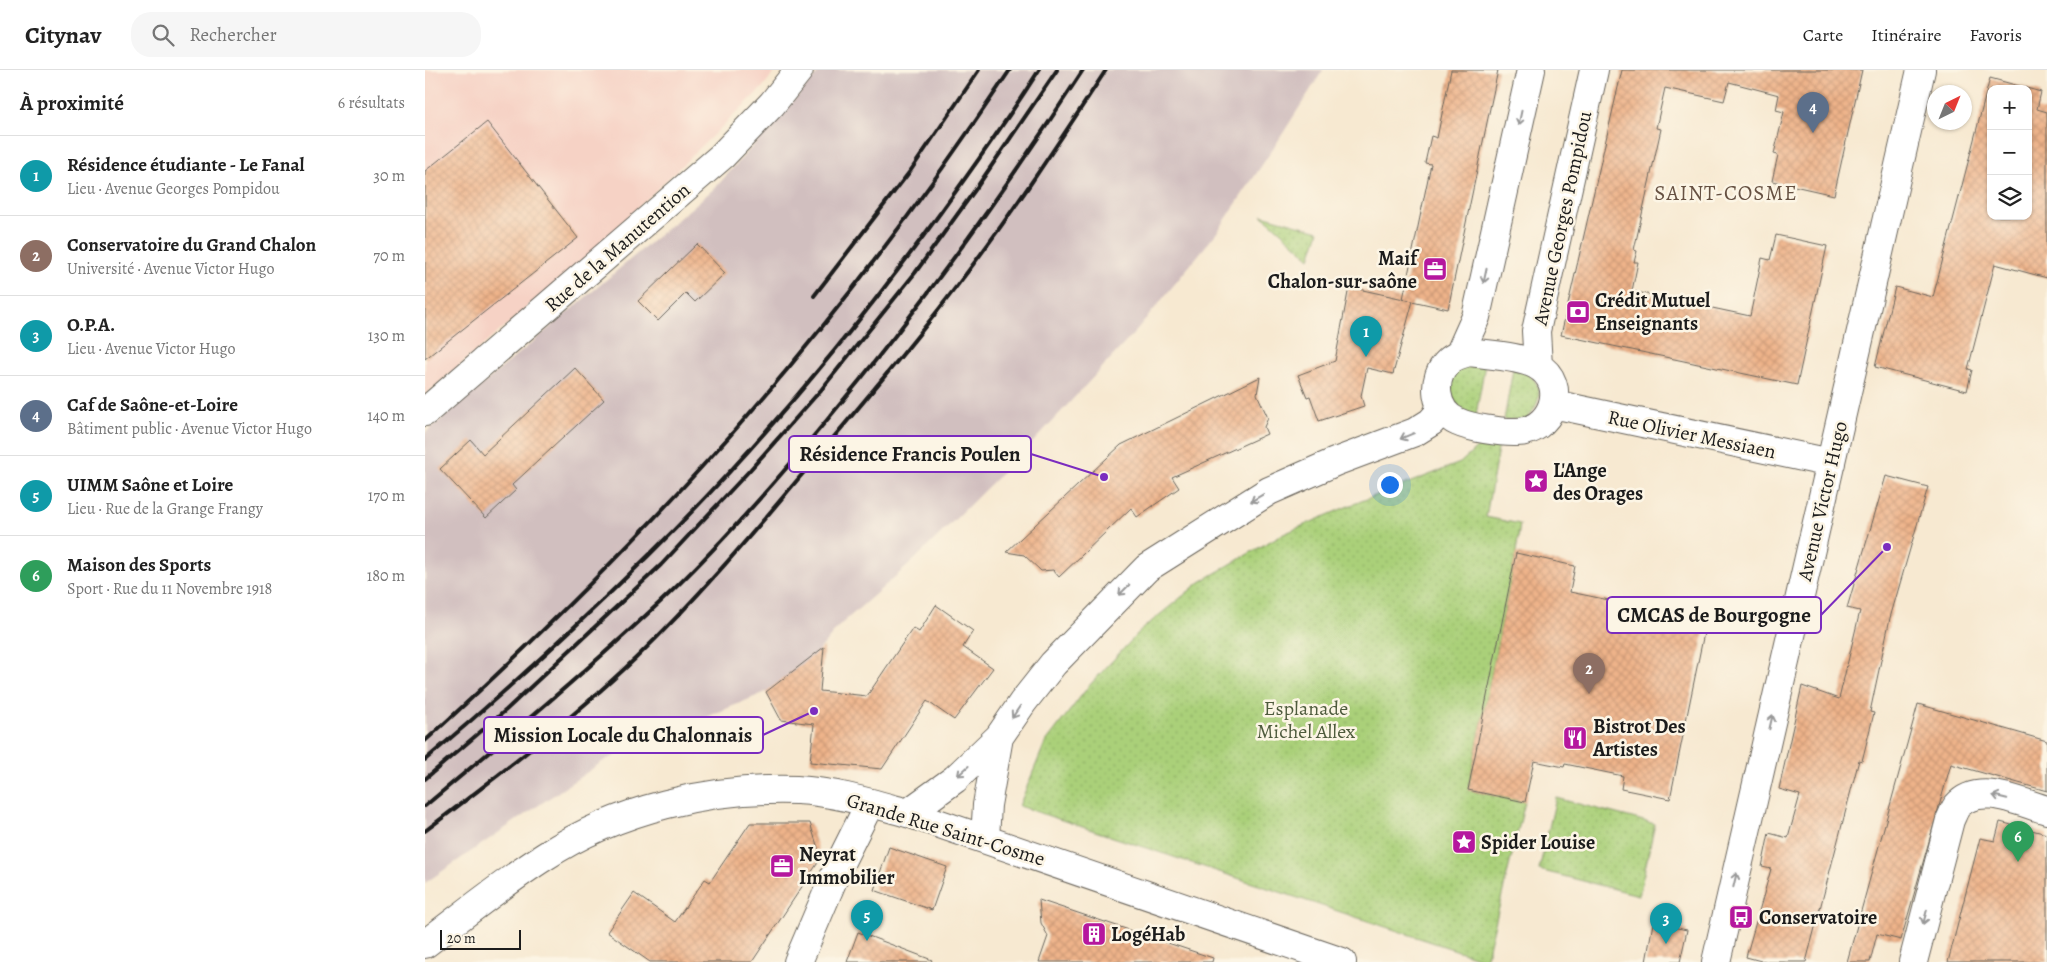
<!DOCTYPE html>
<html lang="fr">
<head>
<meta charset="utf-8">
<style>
  :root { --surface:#fff; --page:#f6f6f6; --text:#222; --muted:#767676; --line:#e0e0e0; --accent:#7c3aed }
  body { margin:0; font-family:Alegreya,serif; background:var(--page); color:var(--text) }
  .controls { position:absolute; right:15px; top:15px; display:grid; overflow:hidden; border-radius:10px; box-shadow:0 1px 4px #0004 }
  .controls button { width:45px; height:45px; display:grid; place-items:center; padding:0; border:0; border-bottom:1px solid var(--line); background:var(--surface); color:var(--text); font:25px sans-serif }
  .compass { position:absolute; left:1502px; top:15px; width:45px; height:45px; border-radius:50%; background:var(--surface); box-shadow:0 1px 4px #0004; rotate:43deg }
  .scale { position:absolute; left:15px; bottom:12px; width:81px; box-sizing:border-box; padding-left:5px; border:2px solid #1c1c1c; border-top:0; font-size:14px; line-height:18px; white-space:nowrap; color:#1c1c1c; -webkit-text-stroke:4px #fcf5e5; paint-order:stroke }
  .you { position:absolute; left:964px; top:414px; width:18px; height:18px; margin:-12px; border:4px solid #fff; border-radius:50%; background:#1a73e8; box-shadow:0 0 0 8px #1a73e833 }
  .badge { display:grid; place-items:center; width:32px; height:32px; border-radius:50%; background:var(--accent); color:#fff; font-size:16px; font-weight:700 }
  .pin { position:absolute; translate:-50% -41px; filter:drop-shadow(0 1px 2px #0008) }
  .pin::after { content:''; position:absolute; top:26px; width:18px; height:15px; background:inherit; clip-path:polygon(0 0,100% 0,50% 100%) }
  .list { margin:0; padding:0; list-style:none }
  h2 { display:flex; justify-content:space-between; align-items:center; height:65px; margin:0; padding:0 20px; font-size:21px }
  h2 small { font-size:16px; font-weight:400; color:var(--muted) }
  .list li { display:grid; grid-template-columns:32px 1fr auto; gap:15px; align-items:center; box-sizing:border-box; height:80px; padding:0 20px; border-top:1px solid var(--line) }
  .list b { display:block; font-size:19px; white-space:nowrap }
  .list p { margin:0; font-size:16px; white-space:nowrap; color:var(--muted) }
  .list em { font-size:16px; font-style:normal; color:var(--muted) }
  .icon { flex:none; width:28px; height:28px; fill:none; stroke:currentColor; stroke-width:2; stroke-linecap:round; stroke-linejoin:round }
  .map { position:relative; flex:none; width:1622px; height:892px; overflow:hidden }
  header { display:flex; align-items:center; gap:30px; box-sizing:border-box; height:70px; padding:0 25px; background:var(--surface); border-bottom:1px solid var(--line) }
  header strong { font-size:24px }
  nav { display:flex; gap:28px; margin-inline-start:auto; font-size:18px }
  .search { width:350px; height:45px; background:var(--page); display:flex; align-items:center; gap:12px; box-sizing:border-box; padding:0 18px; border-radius:20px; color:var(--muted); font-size:19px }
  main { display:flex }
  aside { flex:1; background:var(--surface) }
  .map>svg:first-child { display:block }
</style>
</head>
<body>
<header>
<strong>Citynav</strong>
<div class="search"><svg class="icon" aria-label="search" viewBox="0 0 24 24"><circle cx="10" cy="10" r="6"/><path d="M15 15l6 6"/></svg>Rechercher</div>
<nav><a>Carte</a><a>Itinéraire</a><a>Favoris</a></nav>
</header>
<main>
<aside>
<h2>À proximité<small>6 résultats</small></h2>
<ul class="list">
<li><span class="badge" style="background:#0f9aa8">1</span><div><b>Résidence étudiante - Le Fanal</b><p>Lieu · Avenue Georges Pompidou</p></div><em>30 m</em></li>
<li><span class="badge" style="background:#8d6e63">2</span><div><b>Conservatoire du Grand Chalon</b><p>Université · Avenue Victor Hugo</p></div><em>70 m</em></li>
<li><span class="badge" style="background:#0f9aa8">3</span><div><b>O.P.A.</b><p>Lieu · Avenue Victor Hugo</p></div><em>130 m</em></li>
<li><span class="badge" style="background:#5c6f8a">4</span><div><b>Caf de Saône-et-Loire</b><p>Bâtiment public · Avenue Victor Hugo</p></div><em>140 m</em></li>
<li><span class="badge" style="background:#0f9aa8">5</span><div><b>UIMM Saône et Loire</b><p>Lieu · Rue de la Grange Frangy</p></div><em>170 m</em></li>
<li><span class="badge" style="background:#2e9e5b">6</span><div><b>Maison des Sports</b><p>Sport · Rue du 11 Novembre 1918</p></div><em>180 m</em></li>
</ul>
</aside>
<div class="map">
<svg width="1622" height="892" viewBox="0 0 1622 892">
  <defs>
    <pattern id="grass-dots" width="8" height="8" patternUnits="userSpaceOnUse" patternTransform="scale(1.25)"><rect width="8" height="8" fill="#aad079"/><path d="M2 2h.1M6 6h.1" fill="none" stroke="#92b268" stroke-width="1.8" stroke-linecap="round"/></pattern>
    <pattern id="building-cross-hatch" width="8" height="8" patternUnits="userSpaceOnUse" patternTransform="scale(1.25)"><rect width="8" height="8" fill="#eeb38a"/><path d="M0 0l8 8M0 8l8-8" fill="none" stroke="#cc9976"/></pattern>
  </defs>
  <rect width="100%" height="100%" fill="#fcf5e5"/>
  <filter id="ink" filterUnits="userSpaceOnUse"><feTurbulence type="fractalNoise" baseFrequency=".02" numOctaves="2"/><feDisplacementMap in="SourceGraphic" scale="10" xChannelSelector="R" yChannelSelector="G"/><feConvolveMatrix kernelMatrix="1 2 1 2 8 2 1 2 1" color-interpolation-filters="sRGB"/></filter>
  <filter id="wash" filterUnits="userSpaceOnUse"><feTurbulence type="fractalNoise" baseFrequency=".0096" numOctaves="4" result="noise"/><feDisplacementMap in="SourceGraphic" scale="20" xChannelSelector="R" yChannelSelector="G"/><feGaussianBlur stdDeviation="1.12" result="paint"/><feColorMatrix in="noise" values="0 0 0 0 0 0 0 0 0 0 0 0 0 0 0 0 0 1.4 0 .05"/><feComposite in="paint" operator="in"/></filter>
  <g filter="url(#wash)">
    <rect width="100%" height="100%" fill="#f7e9d1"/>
    <!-- built -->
    <path fill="#f6d2c5" d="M0,0H351L337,18L166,183L0,325Z"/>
    <!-- railway -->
    <path fill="#d1bfbf" d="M396,0H898L853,71L793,161L712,260L607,373L487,492L415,555L390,585L341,622L180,690L0,813V363L291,117Z"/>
    <!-- grass -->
    <path fill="url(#grass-dots)" stroke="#63764a" d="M837,145L894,161L885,188Z
      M1038,294H1060L1051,345L1036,340L1029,333L1025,323L1026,309Z
      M1088,299C1093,300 1099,301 1103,304C1121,317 1114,337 1101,349L1079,350Z
      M1074,374L1061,447L1095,454L1091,483L1043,720L1100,732L1061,890L594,736L620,673L663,617L716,560L775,512L854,466L921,437L1035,393L1054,376Z
      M1131,728L1230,754L1214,825L1114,800Z"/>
    <g id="blocks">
      <!-- building -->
      <path fill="url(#building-cross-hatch)" fill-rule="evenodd" d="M1026,0H1073L1023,239L978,229L1006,94L1000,93L1006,66L1012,68Z
        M1197,0H1437L1409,125L1347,111L1353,85L1349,84L1359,42L1351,40L1354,25L1304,12L1299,31L1240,18L1231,58L1236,59L1209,180L1212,181L1209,192H1213L1207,221L1325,246L1337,188L1345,190L1351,165L1402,176L1372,315L1136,265Z
        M1565,8L1616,22L1612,39L1622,42V208L1570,194L1543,299L1547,300L1542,321L1450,297L1470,217L1508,227ZM1566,19H1603V146H1566Z
        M62,52L153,168L0,289V101Z
        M272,174L300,203L270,232L261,223L233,251L213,231Z
        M924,217L988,231L968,304L942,298L936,326L939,336L894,351L885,326L882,327L873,305L910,291Z
        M150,298L179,330L87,415L91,420L61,448L15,399L46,370L58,384Z
        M835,307L832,324L843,348L839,357L842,364L747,407L754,418L712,447L706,438L634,507L628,500L616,501L599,485L581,482L696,375Z
        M1461,406L1503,417L1465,548L1445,642L1449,643L1437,691L1434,690L1381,892H1340L1321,887L1346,799L1337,797L1344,763L1363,768L1375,725L1354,719L1377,616L1414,629L1435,541L1422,538Z
        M1091,483L1150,496L1145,522L1252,544L1250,552L1280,558L1245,729L1196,719L1198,706L1140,694L1139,697L1109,691L1100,732L1043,720Z
        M511,535L548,561L538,577L568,598L529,650L502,631L457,699L385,692L389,654L356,650L341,622L399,577L395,621L442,626L488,558L494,562Z
        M1493,634L1622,671V721L1526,694L1476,870L1452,864L1445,892H1422Z
        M1575,752L1622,764V892H1523L1555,768L1570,771Z
        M325,753H385L396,788L327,892H225L182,862L209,823L250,852L280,809L285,812Z
        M464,777L522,797L507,840L449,820Z
        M614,830L788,888L787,892H614L623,866L616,853Z
        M1228,853L1262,860L1255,892H1221Z
        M433,862L507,890L506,892H422Z"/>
    </g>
  </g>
  <g filter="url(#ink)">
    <use href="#blocks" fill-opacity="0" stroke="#69645b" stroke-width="1"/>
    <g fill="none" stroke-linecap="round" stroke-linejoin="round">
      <defs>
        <path id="minor" d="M1044,282C1064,285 1095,286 1111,295C1146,314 1126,364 1089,362C1074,362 1046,358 1033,352C1009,342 1005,308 1024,291C1029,286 1037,284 1044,282Z
          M1034,285L1051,247L1106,0
          M1113,296L1111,261L1169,0
          M1128,334L1406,393
          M0,342L297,86L347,34L374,0
          M483,743L530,709L574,667L598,632L628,594L722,498L844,421L910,392L990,362L1006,352L1013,344L1015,334
          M560,768L562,735L574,667
          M373,892L415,793L445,733
          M1291,892L1496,0
          M1488,892L1525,750C1527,746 1529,740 1532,736C1554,711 1596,733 1622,740"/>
        <path id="major" d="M0,874C39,845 78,813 119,787C192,739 285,717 372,720C410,722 446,733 483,743L917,892"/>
      </defs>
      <!-- minor casing -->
      <use href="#minor" stroke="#69645b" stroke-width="30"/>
      <!-- major casing -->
      <use href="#major" stroke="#69645b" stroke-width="30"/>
      <!-- minor -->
      <use href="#minor" stroke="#fff" stroke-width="28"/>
      <!-- major -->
      <use href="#major" stroke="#fff" stroke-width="28"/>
      <!-- rail -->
      <path stroke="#1c1c1c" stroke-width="4" d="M389,226L486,100L554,0
        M0,671C90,589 179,503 262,413C381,285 488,146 585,0
        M0,690C77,625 151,557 223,486C331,380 428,263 516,142C550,95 583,49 614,0
        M0,709L81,640L236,495L324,401L396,320L490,203L550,120L632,0
        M0,736C84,666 169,595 248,520C303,467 353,409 402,350C495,239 579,122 658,0
        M0,761C73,706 145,651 211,588C270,531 322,470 374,408C427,346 479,285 528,221C583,150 632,75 681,0"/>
    </g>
    <!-- one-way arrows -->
    <defs><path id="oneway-shaft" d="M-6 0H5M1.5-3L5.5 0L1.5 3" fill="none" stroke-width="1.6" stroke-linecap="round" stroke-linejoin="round" transform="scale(1.25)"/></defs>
    <g stroke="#999">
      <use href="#oneway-shaft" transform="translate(1095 48) rotate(102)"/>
      <use href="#oneway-shaft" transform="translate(1060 206) rotate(102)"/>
      <use href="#oneway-shaft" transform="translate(982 366) rotate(157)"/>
      <use href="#oneway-shaft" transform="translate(832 428) rotate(149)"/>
      <use href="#oneway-shaft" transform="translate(699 520) rotate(135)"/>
      <use href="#oneway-shaft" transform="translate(591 642) rotate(124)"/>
      <use href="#oneway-shaft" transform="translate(1346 652) rotate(-77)"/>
      <use href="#oneway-shaft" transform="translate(538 701) rotate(138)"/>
      <use href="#oneway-shaft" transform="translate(1575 727) rotate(-166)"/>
      <use href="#oneway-shaft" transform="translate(1310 810) rotate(-77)"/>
      <use href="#oneway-shaft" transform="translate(1500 847) rotate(105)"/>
    </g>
  </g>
  <!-- icons -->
  <defs>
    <symbol id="office-square" viewBox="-11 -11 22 22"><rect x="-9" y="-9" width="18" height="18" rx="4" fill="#b5179e" stroke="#fcf5e5"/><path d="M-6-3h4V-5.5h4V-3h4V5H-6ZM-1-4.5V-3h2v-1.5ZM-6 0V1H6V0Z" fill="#fff"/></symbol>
    <symbol id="bank-square" viewBox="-11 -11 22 22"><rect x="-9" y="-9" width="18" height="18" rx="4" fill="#b5179e" stroke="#fcf5e5"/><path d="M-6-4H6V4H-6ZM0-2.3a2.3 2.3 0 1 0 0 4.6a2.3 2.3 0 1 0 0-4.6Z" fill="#fff"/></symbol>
    <symbol id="sight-square" viewBox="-11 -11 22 22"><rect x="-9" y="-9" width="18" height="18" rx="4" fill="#b5179e" stroke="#fcf5e5"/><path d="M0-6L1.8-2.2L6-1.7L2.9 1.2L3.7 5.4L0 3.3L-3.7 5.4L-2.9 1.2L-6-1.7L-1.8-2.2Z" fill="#fff"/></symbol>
    <symbol id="restaurant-square" viewBox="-11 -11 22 22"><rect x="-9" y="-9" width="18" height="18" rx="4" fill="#b5179e" stroke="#fcf5e5"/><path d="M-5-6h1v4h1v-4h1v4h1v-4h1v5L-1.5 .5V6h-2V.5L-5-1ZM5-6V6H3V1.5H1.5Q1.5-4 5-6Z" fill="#fff"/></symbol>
    <symbol id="bus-square" viewBox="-11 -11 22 22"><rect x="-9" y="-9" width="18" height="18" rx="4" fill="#b5179e" stroke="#fcf5e5"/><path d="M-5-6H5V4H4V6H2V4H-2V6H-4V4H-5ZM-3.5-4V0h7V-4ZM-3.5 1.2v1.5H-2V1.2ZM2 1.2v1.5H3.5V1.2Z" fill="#fff"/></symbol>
    <symbol id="building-square" viewBox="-11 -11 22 22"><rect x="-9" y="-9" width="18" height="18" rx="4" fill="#b5179e" stroke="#fcf5e5"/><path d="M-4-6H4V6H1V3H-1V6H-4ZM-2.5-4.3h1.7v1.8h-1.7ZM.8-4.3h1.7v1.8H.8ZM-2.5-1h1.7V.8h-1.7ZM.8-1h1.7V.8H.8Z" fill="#fff"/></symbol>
  </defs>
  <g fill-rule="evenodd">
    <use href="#office-square" x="996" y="185" width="28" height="28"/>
    <use href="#bank-square" x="1139" y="228" width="28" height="28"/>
    <use href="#sight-square" x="1097" y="397" width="28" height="28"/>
    <use href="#restaurant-square" x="1136" y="654" width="28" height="28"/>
    <use href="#sight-square" x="1025" y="758" width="28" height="28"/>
    <use href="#office-square" x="343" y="782" width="28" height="28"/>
    <use href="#bus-square" x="1302" y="833" width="28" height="28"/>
    <use href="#building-square" x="655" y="850" width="28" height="28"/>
  </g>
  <g text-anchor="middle" stroke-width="5" stroke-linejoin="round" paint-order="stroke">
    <!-- street labels -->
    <g font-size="20" fill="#1c1c1c" stroke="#fcf5e5">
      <text transform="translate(1137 148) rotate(-78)" y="7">Avenue Georges Pompidou</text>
      <text transform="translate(192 177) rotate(-41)" y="7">Rue de la Manutention</text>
      <text transform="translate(1267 364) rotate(12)" y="7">Rue Olivier Messiaen</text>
      <text transform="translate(1397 431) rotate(-77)" y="7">Avenue Victor Hugo</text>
      <text transform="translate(521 759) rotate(17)" y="7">Grande Rue Saint-Cosme</text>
    </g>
    <!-- poi labels -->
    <g font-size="20" font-weight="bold" fill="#1c1c1c" stroke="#fcf5e5" text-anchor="start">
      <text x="992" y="195" text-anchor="end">Maif<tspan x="992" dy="23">Chalon-sur-saône</tspan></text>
      <text x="1170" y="237">Crédit Mutuel<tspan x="1170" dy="23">Enseignants</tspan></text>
      <text x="1128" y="407">L'Ange<tspan x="1128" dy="23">des Orages</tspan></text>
      <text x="1168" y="663">Bistrot Des<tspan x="1168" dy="23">Artistes</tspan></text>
      <text x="1056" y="779">Spider Louise</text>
      <text x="374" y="791">Neyrat<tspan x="374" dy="23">Immobilier</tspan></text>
      <text x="1334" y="854">Conservatoire</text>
      <text x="686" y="871">LogéHab</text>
    </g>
    <!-- park labels -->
    <g font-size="20" fill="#4e5b3d" stroke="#fcf5e5">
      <text x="881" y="645">Esplanade<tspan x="881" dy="23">Michel Allex</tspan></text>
    </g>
    <!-- neighbourhood labels -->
    <g font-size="21" letter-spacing="1" fill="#665142" stroke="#fcf5e5">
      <text x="1301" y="130">SAINT-COSME</text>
    </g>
  </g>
  <!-- callouts -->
  <path fill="none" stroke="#7b2cbf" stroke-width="2" d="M679 407L606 384M1462 477L1396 545M389 641L338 665"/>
  <g fill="#7b2cbf" stroke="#fcf5e5" stroke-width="2">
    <circle cx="679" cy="407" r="5"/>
    <circle cx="1462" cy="477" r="5"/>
    <circle cx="389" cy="641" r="5"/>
  </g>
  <g fill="#fcf5e5" stroke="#7b2cbf" stroke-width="2">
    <rect x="364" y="366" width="242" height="36" rx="5"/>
    <rect x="1182" y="527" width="214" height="36" rx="5"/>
    <rect x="59" y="647" width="279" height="36" rx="5"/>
  </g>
  <g font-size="21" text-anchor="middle" font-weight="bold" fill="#1c1c1c">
    <text x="485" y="391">Résidence Francis Poulen</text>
    <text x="1289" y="552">CMCAS de Bourgogne</text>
    <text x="198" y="672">Mission Locale du Chalonnais</text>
  </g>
</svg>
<div class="controls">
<button>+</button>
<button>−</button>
<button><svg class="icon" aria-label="layers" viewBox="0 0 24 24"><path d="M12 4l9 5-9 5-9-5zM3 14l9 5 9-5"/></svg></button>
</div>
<svg class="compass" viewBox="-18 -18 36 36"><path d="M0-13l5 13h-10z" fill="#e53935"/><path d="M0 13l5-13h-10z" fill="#767676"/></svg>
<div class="scale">20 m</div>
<div class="you"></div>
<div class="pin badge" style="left:941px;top:287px;background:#0f9aa8">1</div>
<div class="pin badge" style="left:1164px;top:624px;background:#8d6e63">2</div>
<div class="pin badge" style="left:1241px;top:874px;background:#0f9aa8">3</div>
<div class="pin badge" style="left:1388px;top:63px;background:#5c6f8a">4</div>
<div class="pin badge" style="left:442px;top:871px;background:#0f9aa8">5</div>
<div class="pin badge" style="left:1593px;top:792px;background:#2e9e5b">6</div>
</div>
</main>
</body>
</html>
